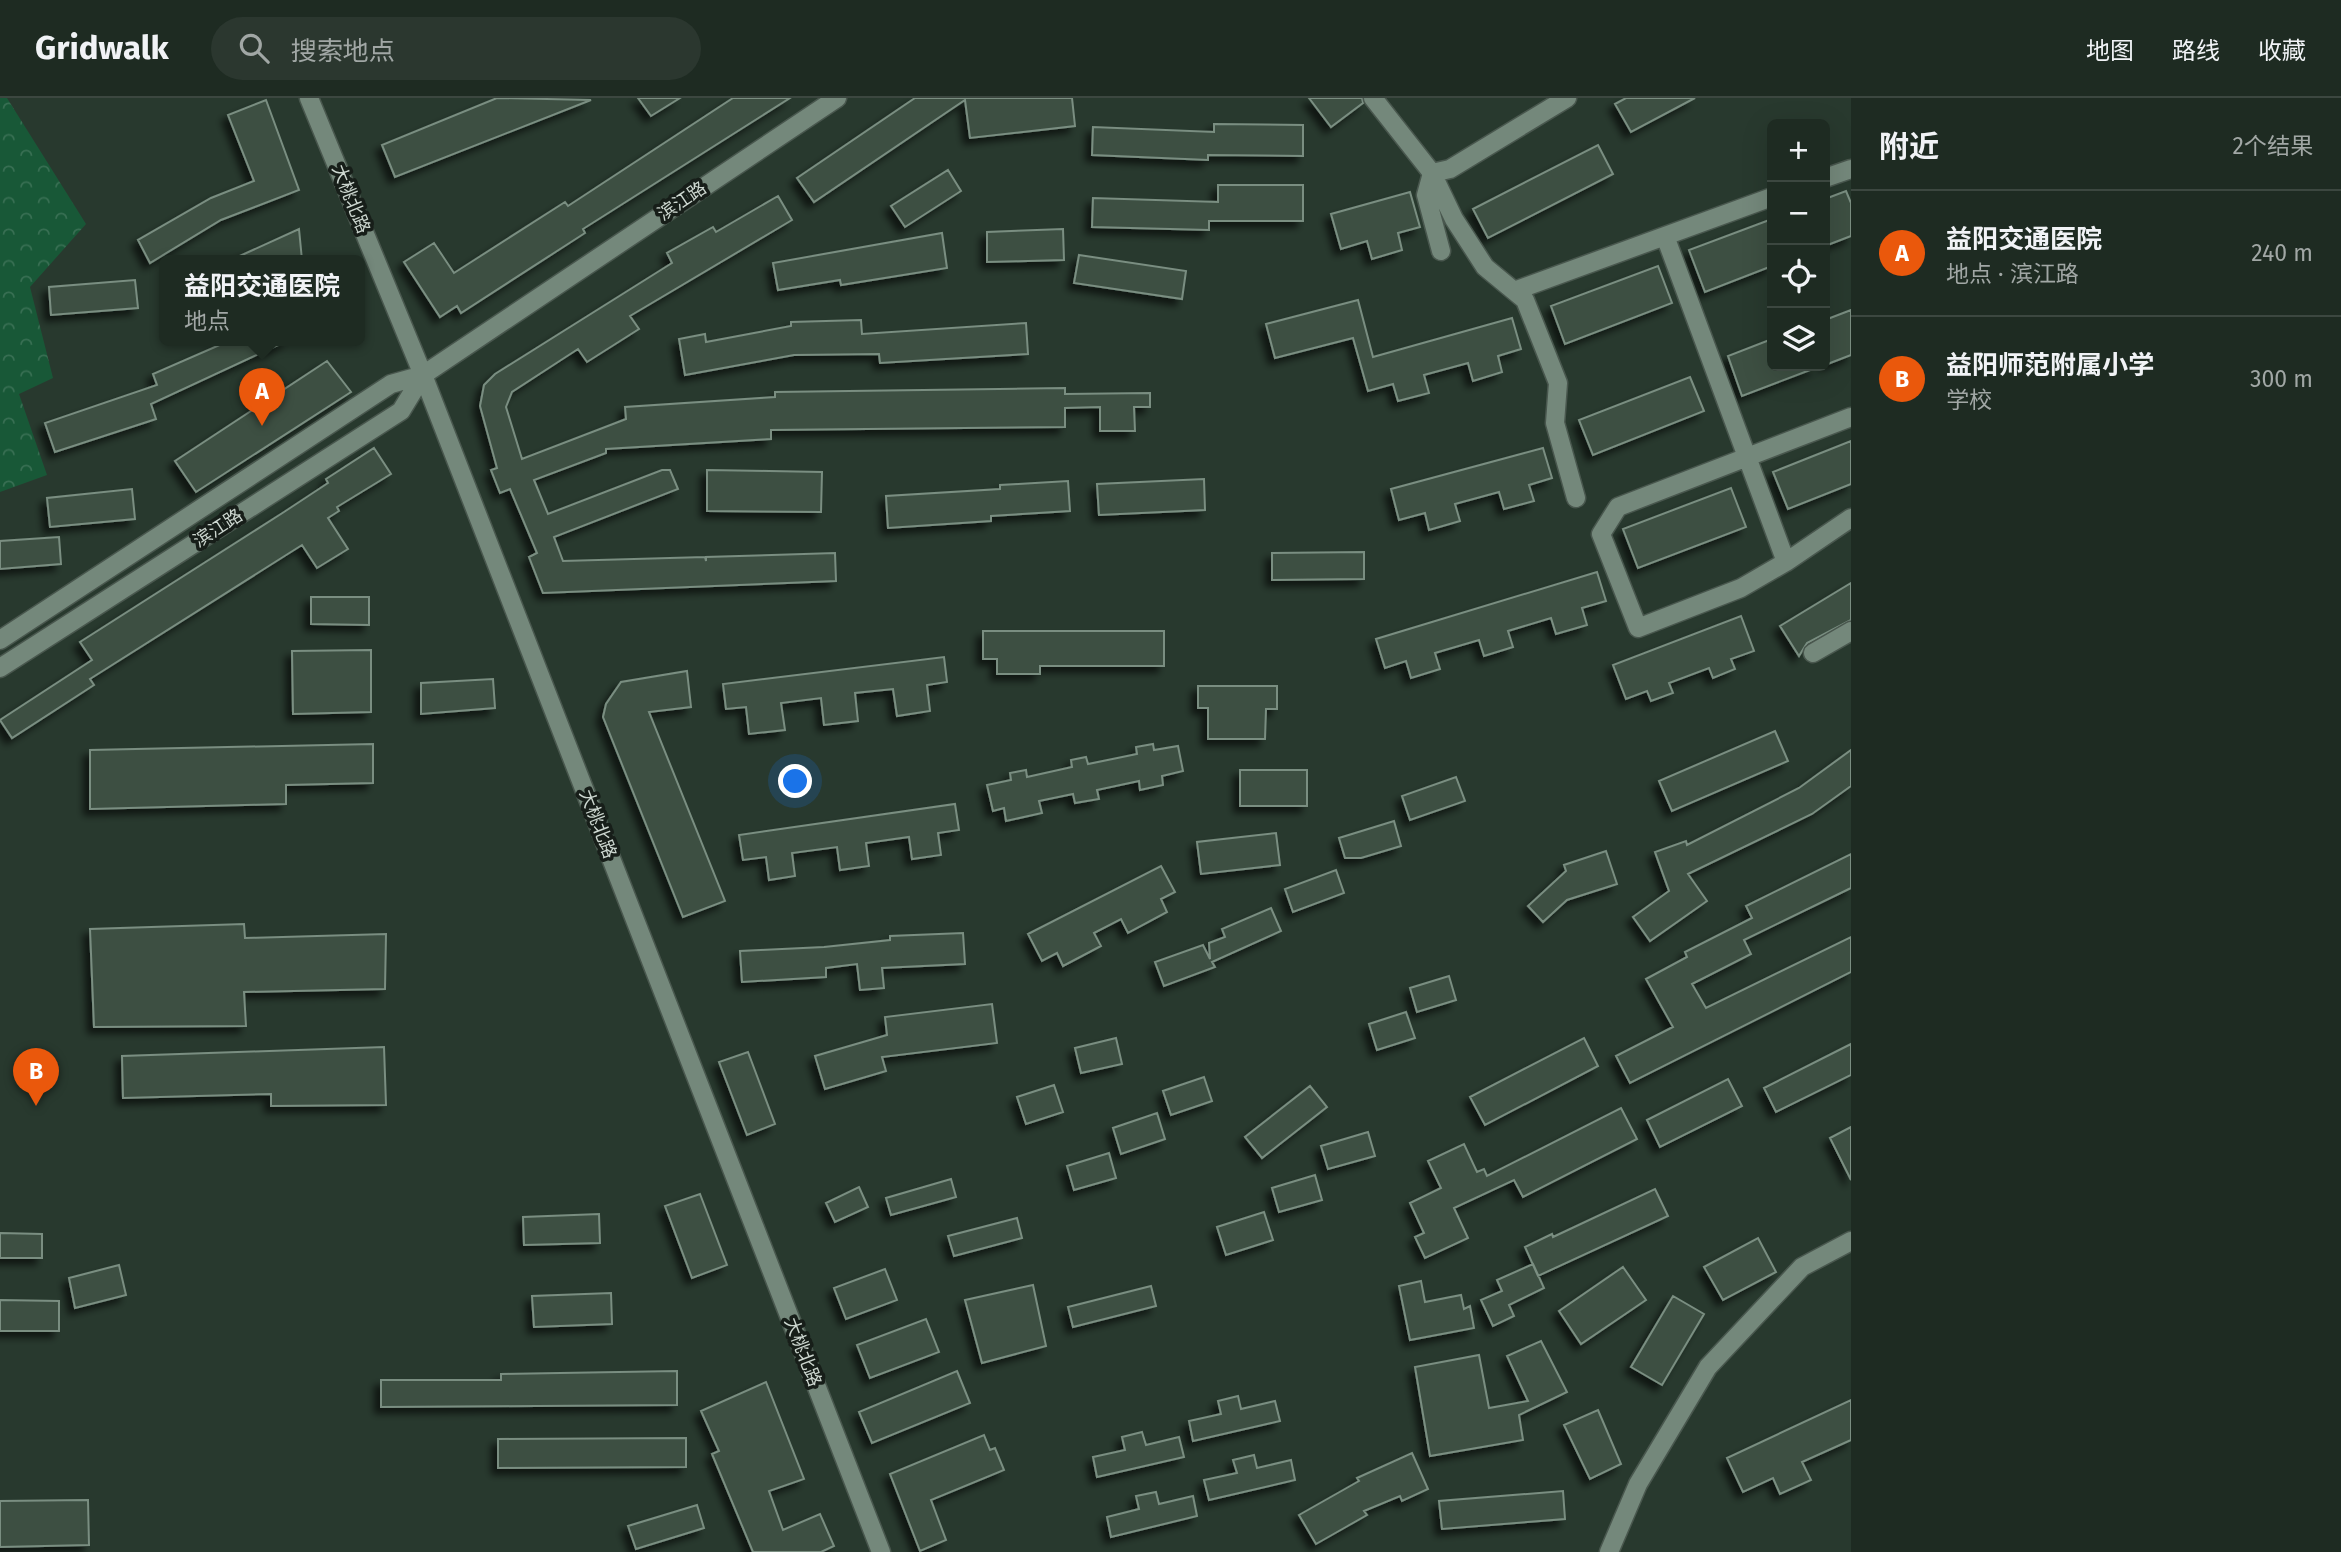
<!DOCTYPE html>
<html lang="zh">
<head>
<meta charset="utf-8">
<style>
  :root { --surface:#1e2b22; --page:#2b372f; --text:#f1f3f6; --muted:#a1a7a5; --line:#3c4740; --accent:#ea580c }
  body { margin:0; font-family:"Fira Sans","Noto Sans SC",sans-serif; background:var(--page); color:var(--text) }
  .controls { position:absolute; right:21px; top:21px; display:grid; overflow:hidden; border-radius:10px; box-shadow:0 7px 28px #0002 }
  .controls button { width:63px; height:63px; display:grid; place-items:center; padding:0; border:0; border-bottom:2px solid var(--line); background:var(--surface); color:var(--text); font:35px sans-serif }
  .you { position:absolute; left:796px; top:684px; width:24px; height:24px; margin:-18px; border:5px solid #fff; border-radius:50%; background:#1a73e8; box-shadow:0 0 0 10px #1a73e833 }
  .badge { display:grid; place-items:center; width:46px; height:46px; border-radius:50%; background:var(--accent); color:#fff; font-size:23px; font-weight:700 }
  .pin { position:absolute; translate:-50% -58px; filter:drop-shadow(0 2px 4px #0008) }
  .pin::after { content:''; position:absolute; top:37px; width:24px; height:21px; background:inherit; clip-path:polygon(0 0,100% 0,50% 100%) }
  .popup { position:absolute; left:159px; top:157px; width:206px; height:91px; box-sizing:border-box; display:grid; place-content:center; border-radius:10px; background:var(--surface); filter:drop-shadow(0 2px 5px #0005); font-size:23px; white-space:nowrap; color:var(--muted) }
  .popup b { font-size:26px; color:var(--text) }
  .popup::after { content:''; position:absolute; left:50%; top:100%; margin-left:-14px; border:14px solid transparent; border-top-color:var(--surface) }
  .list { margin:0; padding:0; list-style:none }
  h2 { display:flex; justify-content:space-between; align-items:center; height:91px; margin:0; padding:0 28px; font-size:30px }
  h2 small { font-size:23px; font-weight:400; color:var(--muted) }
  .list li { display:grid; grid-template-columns:46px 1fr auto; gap:21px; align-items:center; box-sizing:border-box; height:126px; padding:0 28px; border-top:2px solid var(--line) }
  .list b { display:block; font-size:26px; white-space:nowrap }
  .list p { margin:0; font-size:23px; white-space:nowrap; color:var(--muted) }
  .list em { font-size:23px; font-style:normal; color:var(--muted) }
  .icon { flex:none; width:38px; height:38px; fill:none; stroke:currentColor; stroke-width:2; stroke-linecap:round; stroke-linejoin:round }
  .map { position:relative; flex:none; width:1851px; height:1454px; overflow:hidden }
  header { display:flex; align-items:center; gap:42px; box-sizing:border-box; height:98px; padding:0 35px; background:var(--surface); border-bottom:2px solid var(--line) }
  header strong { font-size:33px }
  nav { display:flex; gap:38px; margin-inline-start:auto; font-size:24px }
  .search { width:490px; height:63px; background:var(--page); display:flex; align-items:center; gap:18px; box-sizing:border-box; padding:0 24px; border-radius:38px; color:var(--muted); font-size:26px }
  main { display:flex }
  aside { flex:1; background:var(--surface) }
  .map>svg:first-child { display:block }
</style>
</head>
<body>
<header>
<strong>Gridwalk</strong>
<div class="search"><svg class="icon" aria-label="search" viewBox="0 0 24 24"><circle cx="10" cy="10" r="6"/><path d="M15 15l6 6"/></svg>搜索地点</div>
<nav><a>地图</a><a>路线</a><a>收藏</a></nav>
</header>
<main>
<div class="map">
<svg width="1851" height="1454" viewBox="0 0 1851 1454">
  <defs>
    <pattern id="park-crowns" width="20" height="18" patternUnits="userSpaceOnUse" patternTransform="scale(1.75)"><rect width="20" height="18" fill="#185837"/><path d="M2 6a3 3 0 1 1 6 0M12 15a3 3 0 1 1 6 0" fill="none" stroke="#386f53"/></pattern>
    <filter id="shadow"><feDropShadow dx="-6" dy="6" stdDeviation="3.5" flood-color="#0009"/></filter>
  </defs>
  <rect width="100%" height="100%" fill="#28392e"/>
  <!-- park -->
  <path fill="url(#park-crowns)" d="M0,0H7L86,126L30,189L53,280L19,296L47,377L0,394Z"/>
  <!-- building -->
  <path fill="#3d4f43" stroke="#7a8e81" stroke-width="2" filter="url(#shadow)" d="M497,0L591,2L395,79L382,47Z
    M638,0H680L651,18Z
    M733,0H790L583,131L585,135L461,215L457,208L440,219L404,164L434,145L454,175L565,104L568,108Z
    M915,0H1072L1075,28L970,40L965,2L814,104L797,80Z
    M1309,0H1362L1363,5L1331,29Z
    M1626,0H1695L1631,34L1615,6Z
    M266,2L299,92L221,122L150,165L138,142L211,100L254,83L228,17Z
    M1214,26L1303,27V58L1208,57V62L1092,57L1093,29L1214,34Z
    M1598,47L1613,76L1488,140L1473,111Z
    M948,72L961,93L905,129L891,108Z
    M1218,87H1303V123H1209V132L1092,129L1093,100L1218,104Z
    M1846,93L1851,105V138L1825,148V101Z
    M1410,94L1420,129L1398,135L1402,152L1372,161L1367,143L1341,151L1331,116Z
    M778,98L792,122L630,218L639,231L587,264L578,251L512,294L506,309L522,361L626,321L625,309L775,299V294L1065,290V296L1150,295V309H1134L1135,333H1100V309L1065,310V329L771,332V341L606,351V355L534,382L548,416L662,372H670L678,391L554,439L563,463L705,459L706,463V459L835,455L836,483L543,495L529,459L537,455L510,391L500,395L491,372L497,370L480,308L484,287L495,276L672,165L667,155L713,129L716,134Z
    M1772,121V168L1705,194L1689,152Z
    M299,131L302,162H231Z
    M1063,131L1064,162L987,164V134Z
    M942,135L947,170L841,187L840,182L778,192L773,165Z
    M1079,157L1186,173L1182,201L1074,185Z
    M1658,168L1672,205L1565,246L1551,208Z
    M135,182L138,210L51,217L49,189Z
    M1358,202L1373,259L1512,220L1521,251L1498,258L1502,274L1473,283L1468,265L1424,277L1429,295L1398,303L1393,286L1368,293L1353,240L1275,260L1266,226Z
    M1851,212V257L1825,267V222Z
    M861,222L862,236L1026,225L1028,256L880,265L879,256L794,257L685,277L679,241L705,236L706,244L791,228V224Z
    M1772,241V268L1818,269L1742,298L1728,258Z
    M231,242H289L151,306L156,321L55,354L45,325L157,287L153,276Z
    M327,263L351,294L196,394L175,363Z
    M1690,279L1704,313L1593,357L1579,322Z
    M1851,343V386L1788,411L1773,374Z
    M374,350L391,376L337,409L339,413L328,420L348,451L317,470L302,447L90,581L94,587L12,640L0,622L92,562L80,544L284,414L328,385L326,381Z
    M1543,350L1552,380L1529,387L1534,403L1504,411L1499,394L1455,406L1460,423L1429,432L1425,415L1399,422L1391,391Z
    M707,372L822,374L821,414L707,413Z
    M1204,381L1205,412L1099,417L1097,386Z
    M1068,383L1070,413L991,418V423L888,430L886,398L1000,391V387Z
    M1731,390L1746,429L1638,470L1623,431Z
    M132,391L135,421L50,429L47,400Z
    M59,439L61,466L0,471V443Z
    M1364,454V481L1272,482V455Z
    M1597,474L1606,503L1582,510L1587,527L1556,536L1551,520L1508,533L1513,549L1484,558L1479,542L1435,555L1440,571L1411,580L1406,563L1385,570L1376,541Z
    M1851,485V522L1807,545L1799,558L1780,528Z
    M311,499H369V527L311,526Z
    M1741,518L1754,553L1731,561L1735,571L1713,580L1709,570L1669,585L1673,595L1651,603L1647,593L1626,601L1613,567Z
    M983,533H1164V568H1040V576H997V561H983Z
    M371,552V614L293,616L292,553Z
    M944,559L947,584L927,587L930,613L897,618L893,591L855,595L858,623L824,627L821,600L781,605L785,632L749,636L746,609L726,611L723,586Z
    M687,573L691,609L649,614L725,803L683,819L603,619L606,606L621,584Z
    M493,581L495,610L421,616V585Z
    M1198,588H1277V611H1266L1265,641H1208V610H1198Z
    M1775,633L1788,663L1672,713L1659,683Z
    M373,646V685L286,687V706L90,711V652Z
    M1153,646L1154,652L1178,648L1183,673L1162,678L1163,687L1140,692L1139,683L1097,692L1099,701L1075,705L1073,696L1039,703L1042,715L1006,723L1004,710L993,713L987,687L1011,682L1010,675L1026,672L1027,679L1072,669L1071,662L1086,659L1088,666L1137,656L1136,649Z
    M1851,652V688L1812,716L1688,776L1707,803L1650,843L1633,819L1669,793L1655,754L1686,743L1687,747L1799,690Z
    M1240,672H1307V708H1240Z
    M1456,679L1465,703L1410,722L1402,698Z
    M955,706L959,732L938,735L941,757L912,761L909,739L866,745L869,768L840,772L837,749L792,755L795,778L769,782L766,759L743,762L739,737Z
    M1394,723L1401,748L1361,760H1345L1339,740Z
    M1276,735L1280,767L1201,776L1197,744Z
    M1606,753L1617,786L1567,802L1543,824L1528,808L1566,773L1564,767Z
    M1851,756V790L1744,842L1751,856L1692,886L1706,910L1851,839V874L1630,985L1616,958L1673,929L1646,881L1687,859L1685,854L1752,820L1746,808Z
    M1161,768L1175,794L1161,801L1167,814L1128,835L1121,821L1094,835L1101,848L1063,868L1057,855L1042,863L1028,836Z
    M1336,772L1344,795L1293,814L1285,791Z
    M1271,810L1281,833L1212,864L1215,869L1164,888L1155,864L1203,847L1210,861L1209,845L1225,839L1222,831Z
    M244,826L245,840L386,836L385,891L244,894L246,928L94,929L90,831Z
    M963,835L965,866L882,870L884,890L860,892L857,866L826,870V879L742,884L740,853L824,849L890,842V838Z
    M1449,878L1456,902L1417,914L1410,890Z
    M992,906L997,945L882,959L886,973L825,991L815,958L887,937L885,919Z
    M1406,914L1415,940L1377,952L1369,926Z
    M1116,940L1122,966L1081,975L1075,950Z
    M1584,940L1598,968L1485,1027L1470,999Z
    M1851,946V977L1776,1014L1764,990Z
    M384,949L386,1007L271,1008V996L123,1000L122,958Z
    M748,954L775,1026L747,1037L719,964Z
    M1204,979L1212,1003L1171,1017L1163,993Z
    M1728,981L1742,1008L1660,1049L1647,1022Z
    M1054,987L1063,1014L1026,1026L1017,999Z
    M1310,988L1327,1009L1262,1060L1245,1039Z
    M1621,1010L1637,1041L1523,1099L1514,1082L1454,1110L1468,1140L1425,1160L1415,1139L1424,1135L1410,1105L1441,1090L1428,1063L1464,1046L1477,1074L1484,1071L1487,1078Z
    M1157,1015L1165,1041L1121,1056L1113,1030Z
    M1851,1029V1082L1830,1040Z
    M1368,1034L1375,1058L1328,1071L1321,1048Z
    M1109,1055L1116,1080L1074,1092L1067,1068Z
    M1315,1077L1322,1102L1279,1114L1272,1090Z
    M951,1081L956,1099L891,1117L886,1100Z
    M859,1089L868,1109L835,1124L826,1105Z
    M1655,1091L1668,1118L1538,1178L1525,1149L1552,1136L1553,1139Z
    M700,1096L727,1167L692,1180L665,1108Z
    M1264,1114L1273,1142L1226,1157L1217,1129Z
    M599,1116L600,1145L524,1147L523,1119Z
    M1017,1120L1022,1140L954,1158L948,1138Z
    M0,1135L42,1136V1160H0Z
    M1758,1140L1776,1174L1723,1202L1704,1169Z
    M1533,1166L1544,1190L1509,1207L1514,1218L1493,1228L1481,1202L1502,1193L1497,1182Z
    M119,1167L126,1197L75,1210L69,1180Z
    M1623,1169L1646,1202L1581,1246L1559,1213Z
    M885,1171L897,1202L846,1221L834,1190Z
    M1421,1183L1425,1204L1461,1197L1464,1211L1470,1208L1474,1230L1410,1242L1399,1188Z
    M1033,1187L1046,1248L982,1265L965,1202Z
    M1151,1188L1156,1208L1073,1229L1068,1209Z
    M611,1195L612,1226L534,1229L532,1198Z
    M1673,1198L1704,1216L1662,1287L1631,1269Z
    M0,1202L59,1203V1233H0Z
    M926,1221L939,1254L870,1280L857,1247Z
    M1541,1243L1567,1294L1519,1317L1523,1342L1430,1358L1415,1269L1479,1257L1489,1310L1528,1303L1507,1258Z
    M677,1273V1307L381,1309V1282H501V1276Z
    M957,1273L970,1305L872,1345L859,1314Z
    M766,1284L804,1381L769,1393L783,1432L820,1416L834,1448L821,1454H753L712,1356L719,1353L701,1313Z
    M1238,1298L1241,1311L1275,1303L1280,1323L1193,1343L1189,1323L1221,1316L1218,1303Z
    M1851,1302V1342L1802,1364L1811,1382L1780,1396L1773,1380L1743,1394L1727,1360Z
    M1598,1312L1621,1366L1590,1381L1564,1327Z
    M1142,1334L1146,1347L1179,1339L1184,1359L1097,1379L1093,1359L1125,1352L1122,1339Z
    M984,1337L990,1352L995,1350L1004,1372L931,1402L946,1442L920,1453L890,1376Z
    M686,1340V1369L498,1370V1341Z
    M1412,1355L1428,1391L1402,1403L1400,1398L1364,1413L1367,1417L1316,1446L1299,1417L1359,1383L1357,1380Z
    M1254,1357L1257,1370L1291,1362L1295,1382L1209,1402L1204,1382L1237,1375L1233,1362Z
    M1563,1393L1565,1421L1442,1431L1439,1403Z
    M1156,1394L1159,1406L1193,1398L1197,1418L1111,1439L1107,1419L1139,1411L1136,1398Z
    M88,1402L89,1447L0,1449V1403Z
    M697,1407L704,1430L636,1451L628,1428Z"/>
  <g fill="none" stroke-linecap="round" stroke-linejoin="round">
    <defs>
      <path id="street" d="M1373,0L1432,75L1454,121L1485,169L1525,202L1558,285L1555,325L1576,400
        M1825,80L1851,71
        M1665,138L1786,464L1851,420
        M1441,153L1426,97L1432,75L1450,71L1567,0
        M1514,193L1772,99
        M1786,464L1741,490L1638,530L1601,436L1618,409L1851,319
        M1813,555L1851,533"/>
      <path id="secondary" d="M309,0L423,277L881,1454
        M423,277L837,0
        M0,542L391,286L423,277L401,313L0,570
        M1609,1454L1638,1386L1708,1269L1802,1169L1851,1143"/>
    </defs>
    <!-- street casing -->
    <use href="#street" stroke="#49574e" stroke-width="21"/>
    <!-- secondary casing -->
    <use href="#secondary" stroke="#49574e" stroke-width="21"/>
    <!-- street -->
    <use href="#street" stroke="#74887b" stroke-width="18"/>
    <!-- secondary -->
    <use href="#secondary" stroke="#74887b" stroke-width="18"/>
  </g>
  <g text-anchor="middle" stroke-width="7" stroke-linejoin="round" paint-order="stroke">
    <!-- street labels -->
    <g font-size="18" fill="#cdd7d0" stroke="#171e19">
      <text transform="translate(351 101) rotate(68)" y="6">大桃北路</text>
      <text transform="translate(682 103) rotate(-34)" y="6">滨江路</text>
      <text transform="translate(218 430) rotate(-33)" y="6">滨江路</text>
      <text transform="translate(598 726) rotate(69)" y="6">大桃北路</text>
      <text transform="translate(803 1254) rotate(69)" y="6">大桃北路</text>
    </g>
  </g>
</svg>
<div class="controls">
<button>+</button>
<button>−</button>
<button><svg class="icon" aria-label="locate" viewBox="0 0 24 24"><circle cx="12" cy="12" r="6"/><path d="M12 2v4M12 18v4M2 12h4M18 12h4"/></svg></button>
<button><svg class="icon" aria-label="layers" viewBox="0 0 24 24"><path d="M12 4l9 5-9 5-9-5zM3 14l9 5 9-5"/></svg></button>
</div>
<div class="you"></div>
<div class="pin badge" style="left:262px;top:328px">A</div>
<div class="popup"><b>益阳交通医院</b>地点</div>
<div class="pin badge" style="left:36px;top:1008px">B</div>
</div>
<aside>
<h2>附近<small>2个结果</small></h2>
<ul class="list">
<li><span class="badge">A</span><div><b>益阳交通医院</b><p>地点 · 滨江路</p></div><em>240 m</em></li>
<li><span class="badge">B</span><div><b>益阳师范附属小学</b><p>学校</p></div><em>300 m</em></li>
</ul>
</aside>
</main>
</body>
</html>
